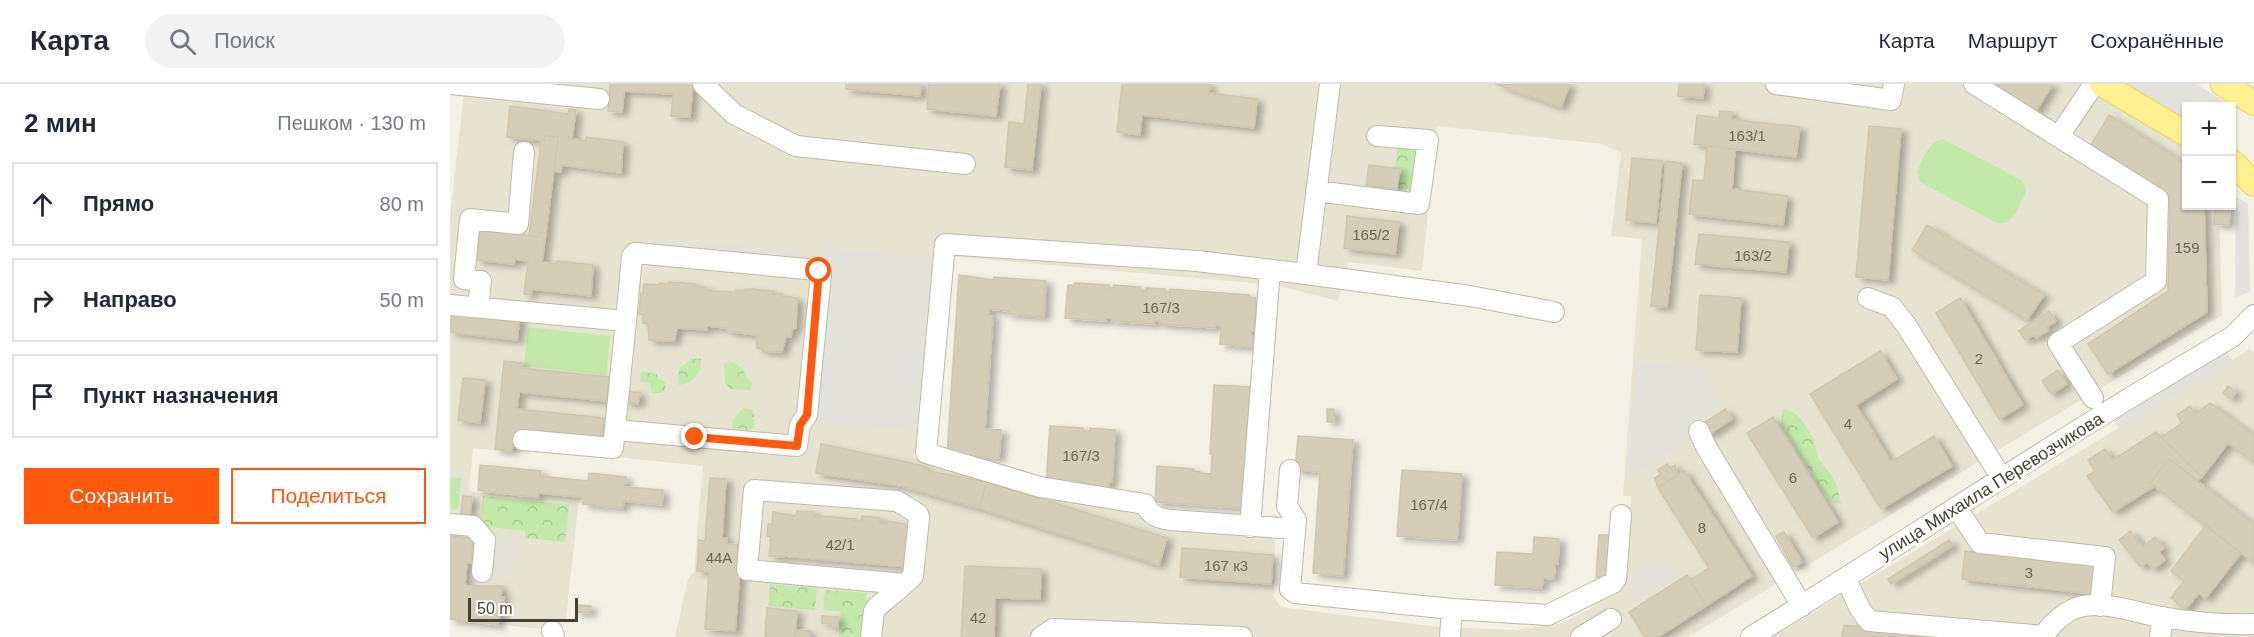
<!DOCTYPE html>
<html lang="ru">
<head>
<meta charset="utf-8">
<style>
  :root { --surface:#fff; --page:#f2f2f3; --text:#1f2937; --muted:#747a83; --line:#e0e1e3; --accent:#ff590e }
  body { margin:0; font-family:Helvetica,sans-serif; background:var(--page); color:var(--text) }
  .controls { position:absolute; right:18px; top:18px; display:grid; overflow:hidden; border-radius:0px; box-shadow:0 2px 4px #0004 }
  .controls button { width:54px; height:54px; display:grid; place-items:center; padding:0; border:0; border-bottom:2px solid var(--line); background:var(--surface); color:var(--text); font:30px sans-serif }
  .scale { position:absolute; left:18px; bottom:15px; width:110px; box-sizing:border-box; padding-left:6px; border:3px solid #454133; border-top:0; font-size:16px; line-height:21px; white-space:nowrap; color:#454133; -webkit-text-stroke:4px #fff; paint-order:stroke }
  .stop { position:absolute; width:18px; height:18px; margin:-14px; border:4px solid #ff590e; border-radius:50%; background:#fff }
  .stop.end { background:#ff590e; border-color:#fff; box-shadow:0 2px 6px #0008 }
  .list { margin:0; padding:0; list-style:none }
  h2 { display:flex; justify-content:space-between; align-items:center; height:78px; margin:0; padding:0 24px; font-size:26px }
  h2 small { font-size:20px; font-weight:400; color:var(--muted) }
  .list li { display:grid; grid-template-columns:39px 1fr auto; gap:18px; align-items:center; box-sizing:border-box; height:84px; margin:0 12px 12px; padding:0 12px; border:2px solid var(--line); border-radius:0px }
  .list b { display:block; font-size:22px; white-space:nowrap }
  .list em { font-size:20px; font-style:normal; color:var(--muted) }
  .actions { display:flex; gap:12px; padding:18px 24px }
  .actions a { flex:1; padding:14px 0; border:2px solid var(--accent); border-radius:0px; text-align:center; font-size:21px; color:var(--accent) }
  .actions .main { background:var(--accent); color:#fff }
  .icon { flex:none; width:33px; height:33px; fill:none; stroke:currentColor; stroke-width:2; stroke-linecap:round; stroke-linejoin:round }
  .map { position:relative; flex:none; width:1804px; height:553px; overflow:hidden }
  header { display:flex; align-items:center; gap:36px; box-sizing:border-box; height:84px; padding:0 30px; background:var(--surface); border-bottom:2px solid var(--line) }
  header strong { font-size:28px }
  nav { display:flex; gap:33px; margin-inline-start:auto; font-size:21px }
  .search { width:420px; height:54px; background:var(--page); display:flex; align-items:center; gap:15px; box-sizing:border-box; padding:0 21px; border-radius:33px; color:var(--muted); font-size:22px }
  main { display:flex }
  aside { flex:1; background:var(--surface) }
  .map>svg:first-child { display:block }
</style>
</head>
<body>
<header>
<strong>Карта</strong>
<div class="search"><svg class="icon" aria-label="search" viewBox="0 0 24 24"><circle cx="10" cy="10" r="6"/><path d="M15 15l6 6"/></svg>Поиск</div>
<nav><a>Карта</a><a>Маршрут</a><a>Сохранённые</a></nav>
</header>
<main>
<aside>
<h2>2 мин<small>Пешком · 130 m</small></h2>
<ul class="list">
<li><svg class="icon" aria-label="ahead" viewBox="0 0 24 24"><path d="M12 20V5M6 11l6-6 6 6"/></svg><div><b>Прямо</b></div><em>80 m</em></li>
<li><svg class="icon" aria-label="right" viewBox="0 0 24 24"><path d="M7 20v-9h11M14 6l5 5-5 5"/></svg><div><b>Направо</b></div><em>50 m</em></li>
<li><svg class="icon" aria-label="arrive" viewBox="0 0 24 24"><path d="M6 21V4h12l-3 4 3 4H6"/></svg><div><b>Пункт назначения</b></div></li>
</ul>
<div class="actions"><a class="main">Сохранить</a><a>Поделиться</a></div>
</aside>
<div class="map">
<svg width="1804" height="553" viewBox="0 0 1804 553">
  <defs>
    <pattern id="forest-crowns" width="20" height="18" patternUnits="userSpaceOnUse" patternTransform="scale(1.5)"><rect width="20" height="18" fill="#c3e9aa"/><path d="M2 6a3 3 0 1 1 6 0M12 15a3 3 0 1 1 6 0" fill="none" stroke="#a9c993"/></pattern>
    <filter id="shadow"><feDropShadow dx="6" dy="3.5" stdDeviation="3" flood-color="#0004"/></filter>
  </defs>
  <rect width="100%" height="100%" fill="#f3f0e4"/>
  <!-- residential -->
  <path fill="#e7e3d1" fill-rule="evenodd" d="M15,0H1633L1736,60V122H1769L1772,231L1238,553H225L238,495L244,488L253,382L80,364L79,370L23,364L19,407L88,414L89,409L129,413L116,536L110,535L109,547L0,535V134ZM987,42L1152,60L1171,69L1161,152L1192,155L1173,412H1181L1176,496L1140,525L1112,539L1067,546L989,543L831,523L824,513L825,454L740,444L463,373L469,349L486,171L825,201L888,217L899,178L972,187Z
    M1800,265L1804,268V553H1322Z"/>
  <!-- grass -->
  <path fill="#c3e9aa" d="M1493,55L1573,97L1576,107C1571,119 1563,143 1547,139L1470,98L1467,88C1472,76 1479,56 1493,55Z
    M78,243L160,252L156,291L74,282Z
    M0,393L11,394L8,425L0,424Z"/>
  <!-- forest -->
  <path fill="url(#forest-crowns)" d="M948,61L969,63L963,107L947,105L950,85L945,84Z
    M241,274L251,275C252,290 243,300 228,301L229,283L236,280Z
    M279,278C293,280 294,290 302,300L301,306L281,305L275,299L274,280Z
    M191,287L207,290L208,294L215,298V307L211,309H203L201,306L200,299L190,298Z
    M293,324L303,325L305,341L301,346L282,344L283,335Z
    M1333,325L1344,329L1351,335L1363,353L1368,374L1382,392L1387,402L1391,420L1383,419L1377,414L1331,340Z
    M33,412L119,421L115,458L75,454V447L29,442Z
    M320,500L367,504L365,526L318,522Z
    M375,506L417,509L413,553H389L391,528L373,526Z"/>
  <!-- parking -->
  <path fill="#e3e1dc" d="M1674,0H1746L1781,22H1736V37Z
    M1786,113L1798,120L1800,207L1785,214Z
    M204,154L353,167L352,178L203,165Z
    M376,165L482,174L466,347L365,337L379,191L374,190Z
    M1776,265L1782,276L1669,345L1663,335Z
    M1186,280L1256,283L1268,322L1245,339L1249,347L1192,385L1177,387Z
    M35,456L65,460L61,491L32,488Z
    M1205,480L1211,484L1216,483L1223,493L1185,518L1180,511L1185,493Z"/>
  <!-- building -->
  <path fill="#d4ceb9" stroke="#cfc7ac" stroke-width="1.5" filter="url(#shadow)" d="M160,0H243L240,33L221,32L223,10L174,7L172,28L158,27Z
    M396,0H471L470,12L396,5Z
    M479,0H550L546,32L477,25Z
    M578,0H591L582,86L555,83L559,38L574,40Z
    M672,0H760L759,9L807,15L804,44L692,31L690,51L667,48Z
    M1045,0H1120L1111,23Z
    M1229,0H1254L1253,14L1228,12Z
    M1540,0H1603L1585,29Z
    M60,22L118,30L119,25L126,26L122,55L136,57V53L173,58L171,89L112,81L111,88L104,87L108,53L95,52L94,57L57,53Z
    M1270,27L1282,28L1281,35L1350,43L1346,73L1244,60L1247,31L1269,34Z
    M1659,31L1736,80V122H1754L1757,228L1658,290L1638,260L1718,207L1720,112L1641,61Z
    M1419,42L1451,45L1438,196L1406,193Z
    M95,52L108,53L96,149L89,148L88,153L79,152L91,57H94Z
    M1257,62L1285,65L1282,105L1337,112L1333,141L1239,130L1243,96L1254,97Z
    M1182,74L1212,77L1206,139L1176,136Z
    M1216,77L1232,79L1217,223L1201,222Z
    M919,81L950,85L947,105L916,101Z
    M1765,122H1780L1779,141L1764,140Z
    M897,132L949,138L945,170L894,164Z
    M1477,141L1594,211L1577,236L1462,166Z
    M30,145L88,153L89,148L96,149L92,178L106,180L107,177L143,181L141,212L82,205L81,211L74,210L78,177L65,175L64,180L27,176Z
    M1249,150L1339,158L1336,188L1245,180Z
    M509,191L544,196V193L596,197L594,233L558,230L559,227L539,225L538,232H543L535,345L551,346L549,374L497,370Z
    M219,198L246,200V203H255V205L262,207L286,208V206L295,207V205H304L323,207V210H332V212L347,214L346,244L342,245L341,253L336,252L332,268L313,267V265L307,264L306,251L277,247V244L266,243L257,242V246L227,244L224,257L199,256L198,240L193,239V231L189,230L191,209L193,210L194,200L209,201L210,199L218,200Z
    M625,199L659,201V204H664V201L690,203V206L696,207V204L715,205V208H720V205L799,211V213L806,214L804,247H801V252L804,253L803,263L770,260L771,242L765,241V244L710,240V237H704V240L662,237V234H656V237L615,234L618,201H625Z
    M1250,211L1291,214L1287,268L1246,266Z
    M1510,214L1573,321L1549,335L1486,229Z
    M2,225L70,233L67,256L0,248Z
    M1599,227L1606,237L1597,243L1599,246L1586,254L1584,251L1575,256L1569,247Z
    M1430,267L1447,295L1406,321L1441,378L1484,352L1502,382L1431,425L1360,310Z
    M54,277L72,279L71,284L159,293L156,317L69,308L67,325L154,334L151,361L64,351L62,367L45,365Z
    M1608,286L1617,300L1601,310L1592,297Z
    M13,294L35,296L30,339L8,336Z
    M764,301L800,303L792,424L705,418L707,382L744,385L743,387L750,388V389L761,390L762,370H760Z
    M1778,302L1786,308L1781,315L1773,309Z
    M176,307L190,309L188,320L175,318Z
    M1760,319L1804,352V379L1778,359L1752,393L1711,353L1732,339L1727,331L1740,322L1745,330Z
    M877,325H884V338H877Z
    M1275,325L1282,335L1258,351L1251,341Z
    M1323,333L1388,438L1363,454L1297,349Z
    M600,342L633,344V347H640V344L665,346L662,398H659V405L638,403V401L596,398Z
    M1706,348L1752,393L1748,397L1719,375L1700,399L1705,402L1663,428L1637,392L1645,387L1638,376L1655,365L1663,376Z
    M848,352L903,356L893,492L863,489L870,388L845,386Z
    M371,360L475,382L474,386L537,398L529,424L452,402L366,389Z
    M1719,375L1804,441V479L1700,399Z
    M1217,380L1220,384L1225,381L1227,391L1208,404L1205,394L1211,390L1208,386Z
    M30,381L91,387L90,392L138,397L139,389L176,393L175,403L213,406L212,421L174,417L173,424L133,420V413H129L89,409L88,414L28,406Z
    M952,386L1012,390L1007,456L947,452Z
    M1234,387L1302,492L1256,522L1240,496L1259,484L1208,404Z
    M260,394L276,395L272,454H277V460L292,461L285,547L255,545L259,488L247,487L249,456L255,457Z
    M537,398L717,454L709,481L529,424Z
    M13,412L22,413L20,431L11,430Z
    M347,427L364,428V433L371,434V432L405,435L404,437H411L412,432L430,434V439L437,440V437L460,441L457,483L334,472V473L319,472L321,453L317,452L318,440L322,441L323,428L346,432Z
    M1756,441L1791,469L1755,515L1749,509L1735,526L1721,514L1734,497L1721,487Z
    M1680,447L1693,463L1705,453L1714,464L1709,468L1715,476L1703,485L1697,478L1691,483L1669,456Z
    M1334,448L1352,478L1343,483L1326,452Z
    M1149,451H1160L1157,494L1146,493Z
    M0,452L19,454L23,458L21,479L17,478L15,499L17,502H52L51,513H54L52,530L49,529L48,541L0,535Z
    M1084,453L1109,455L1108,480H1105L1104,495L1093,494L1092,504L1045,501L1047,468L1083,470Z
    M1499,456L1503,461L1441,500L1438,495Z
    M732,464L823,471L821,500L730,493Z
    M1515,467L1647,482L1643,510L1512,495Z
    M515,482L591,485L590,515L545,514L544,553H511Z
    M1237,491L1256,522L1208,553H1195L1179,528Z
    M126,521L141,522L140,529L126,528Z
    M317,524L347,527L345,553H315Z
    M372,532L388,533V543H381V540L372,539Z
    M1394,541L1506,553H1392Z
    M346,546L360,547L359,553H346Z"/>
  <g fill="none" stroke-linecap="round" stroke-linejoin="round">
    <defs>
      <path id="minor" d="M0,0L149,15
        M253,0L284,30L346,62L515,80
        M880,0L856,190L1020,212L1104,228
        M1326,0L1441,16L1444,0
        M1524,0L1708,115L1706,197L1608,259L1643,314
        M1609,52L1644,0
        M866,107L969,120L978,56L927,52
        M1418,214L1442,223L1456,241L1551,393
        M0,221L176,237L163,364L73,356
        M28,223L31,197L14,195L20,135L68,140L74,68
        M166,346L347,362L350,341L357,331L371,190L367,186L185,169L182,172L176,237
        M1249,347L1255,361L1352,522
        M840,386L837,422L846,436L840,505L845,509L1002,525
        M1506,423L1530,459L1655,473L1650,522
        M0,440L23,442L35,456L32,488
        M800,443L820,186
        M845,445L720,436C708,434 701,432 695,420L590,403L476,369L495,160L747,177L856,190
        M1396,495L1410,525L1419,537L1594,552C1600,540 1616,527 1629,523C1654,516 1686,529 1711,533C1741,538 1774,541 1804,540
        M102,547L104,553
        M421,553L424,527L426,524C439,513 452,503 463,492L469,434L468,430L447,417L304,406L297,486L454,500
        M591,553L603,545L792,553
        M1000,553L1002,525L1098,531L1163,499L1166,495L1171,431
        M1131,553L1161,535
        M1301,553C1462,454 1618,348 1782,253L1804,231
        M1710,553L1713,533"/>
      <path id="major" d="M1652,0L1736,50
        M1773,0L1804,19
        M1782,78L1804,100"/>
    </defs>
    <!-- minor casing -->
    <use href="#minor" stroke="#bebaa6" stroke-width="22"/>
    <!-- major casing -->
    <use href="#major" stroke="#e7d45d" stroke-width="26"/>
    <!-- minor -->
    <use href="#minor" stroke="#fff" stroke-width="20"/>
    <!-- major -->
    <use href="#major" stroke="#fff190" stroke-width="24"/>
  </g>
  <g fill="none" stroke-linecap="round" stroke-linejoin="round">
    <!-- route -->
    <path stroke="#ff590e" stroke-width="8" d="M245,353L347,362L350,341L357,331L369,187"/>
  </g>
  <g text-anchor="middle" stroke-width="6" stroke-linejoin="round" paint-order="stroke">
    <!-- number labels -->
    <g font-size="15" fill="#696454">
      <text x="1297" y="57">163/1</text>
      <text x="921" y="156">165/2</text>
      <text x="1737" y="169">159</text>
      <text x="1303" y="177">163/2</text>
      <text x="711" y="229">167/3</text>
      <text x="1529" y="280">2</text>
      <text x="1398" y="345">4</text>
      <text x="631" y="377">167/3</text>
      <text x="1343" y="399">6</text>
      <text x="979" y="426">167/4</text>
      <text x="1252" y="449">8</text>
      <text x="390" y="466">42/1</text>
      <text x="269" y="479">44А</text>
      <text x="776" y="487">167 к3</text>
      <text x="1579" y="494">3</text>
      <text x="528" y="539">42</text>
    </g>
    <!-- street labels -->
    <g font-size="18" fill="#454133" stroke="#fff">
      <text transform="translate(1541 402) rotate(-32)" y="6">улица Михаила Перевозчикова</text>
    </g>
  </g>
</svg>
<div class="controls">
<button>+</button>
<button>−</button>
</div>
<div class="scale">50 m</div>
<div class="stop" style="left:369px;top:187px"></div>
<div class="stop end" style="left:245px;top:353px"></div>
</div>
</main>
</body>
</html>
